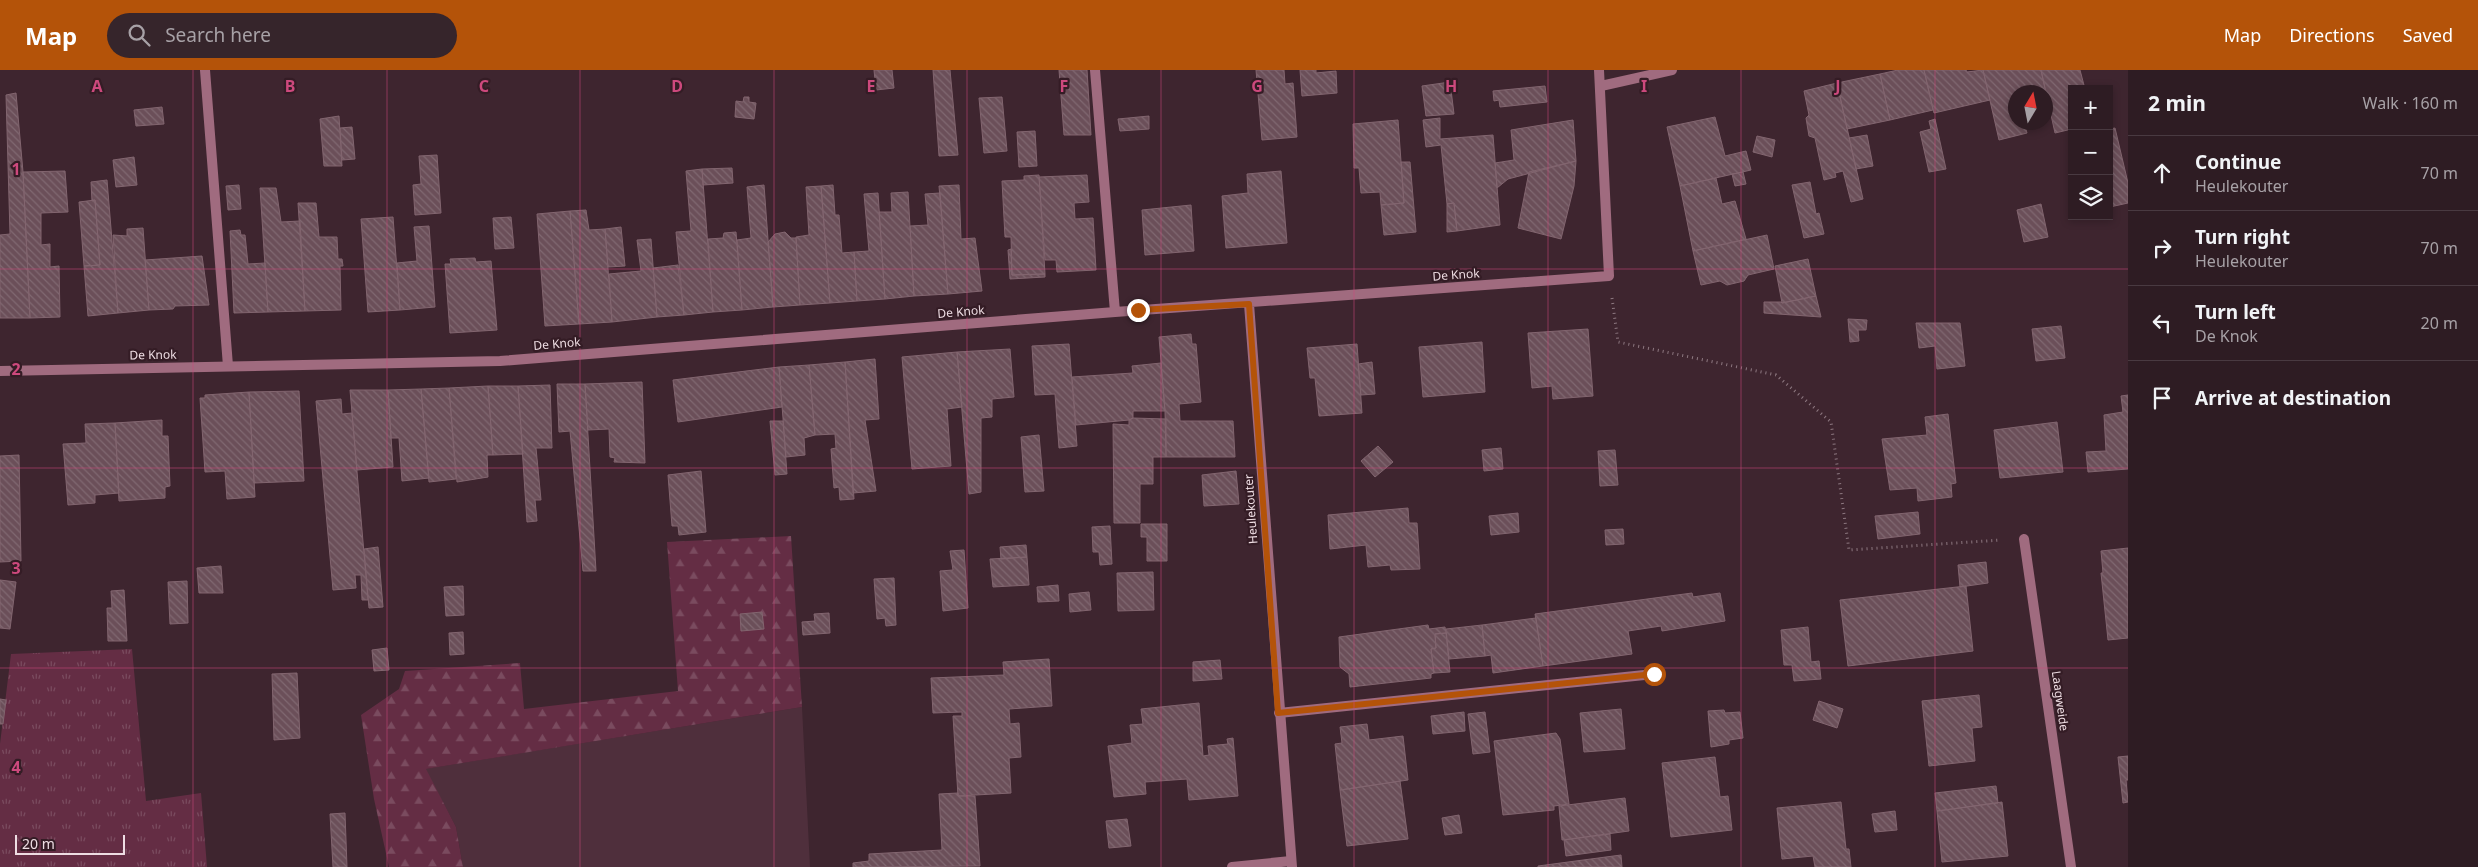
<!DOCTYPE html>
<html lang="en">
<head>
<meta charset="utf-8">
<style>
  :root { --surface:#2e1c23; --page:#36252b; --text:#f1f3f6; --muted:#a7a1a6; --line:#493a41; --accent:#b45309 }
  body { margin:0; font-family:"Noto Sans",sans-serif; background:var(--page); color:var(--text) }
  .controls { position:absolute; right:15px; top:15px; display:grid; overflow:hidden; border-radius:0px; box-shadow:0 2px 8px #0003 }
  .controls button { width:45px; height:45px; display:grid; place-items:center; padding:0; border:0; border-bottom:1px solid var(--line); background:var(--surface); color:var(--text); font:25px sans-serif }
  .compass { position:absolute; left:2008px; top:15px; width:45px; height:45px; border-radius:50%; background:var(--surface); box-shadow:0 2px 8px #0003; rotate:10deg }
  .scale { position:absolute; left:15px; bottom:12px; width:110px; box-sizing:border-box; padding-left:5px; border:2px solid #eedde3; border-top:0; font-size:14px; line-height:18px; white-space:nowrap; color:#eedde3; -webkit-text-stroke:4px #341c25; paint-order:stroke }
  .stop { position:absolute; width:15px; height:15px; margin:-11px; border:4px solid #b45309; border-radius:50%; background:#fff }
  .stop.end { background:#b45309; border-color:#fff; box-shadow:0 1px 5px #0008 }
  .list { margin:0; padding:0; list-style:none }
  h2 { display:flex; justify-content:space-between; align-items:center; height:65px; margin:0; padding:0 20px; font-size:21px }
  h2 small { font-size:16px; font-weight:400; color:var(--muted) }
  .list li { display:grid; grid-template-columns:32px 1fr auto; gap:15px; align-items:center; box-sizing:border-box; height:75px; padding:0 20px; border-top:1px solid var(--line) }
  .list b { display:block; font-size:19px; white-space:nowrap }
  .list p { margin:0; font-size:16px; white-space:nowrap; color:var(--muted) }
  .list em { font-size:16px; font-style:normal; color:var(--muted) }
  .icon { flex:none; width:28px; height:28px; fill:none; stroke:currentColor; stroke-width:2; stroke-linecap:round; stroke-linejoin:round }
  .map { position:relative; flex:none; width:2128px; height:797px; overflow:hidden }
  header { display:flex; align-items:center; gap:30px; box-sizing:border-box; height:70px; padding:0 25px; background:var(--accent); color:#fff }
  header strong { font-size:24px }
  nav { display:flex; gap:28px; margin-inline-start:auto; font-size:18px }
  .search { width:350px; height:45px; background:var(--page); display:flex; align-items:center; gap:12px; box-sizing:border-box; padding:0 18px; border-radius:28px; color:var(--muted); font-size:19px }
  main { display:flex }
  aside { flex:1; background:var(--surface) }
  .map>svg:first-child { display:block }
</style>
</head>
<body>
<header>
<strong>Map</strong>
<div class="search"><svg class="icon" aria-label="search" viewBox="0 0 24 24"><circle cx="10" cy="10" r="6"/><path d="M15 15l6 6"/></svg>Search here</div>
<nav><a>Map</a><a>Directions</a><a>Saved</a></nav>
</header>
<main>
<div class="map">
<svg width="2128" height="797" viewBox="0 0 2128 797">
  <defs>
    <pattern id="grass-tufts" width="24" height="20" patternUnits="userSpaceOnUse" patternTransform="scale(1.25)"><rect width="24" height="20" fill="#642d44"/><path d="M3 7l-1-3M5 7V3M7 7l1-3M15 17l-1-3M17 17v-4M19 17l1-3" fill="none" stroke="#7a4b5f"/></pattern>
    <pattern id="forest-firs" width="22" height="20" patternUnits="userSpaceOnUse" patternTransform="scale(1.25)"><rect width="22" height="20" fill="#642d44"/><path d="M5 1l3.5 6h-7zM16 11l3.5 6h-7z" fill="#7a4b5f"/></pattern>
    <pattern id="building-back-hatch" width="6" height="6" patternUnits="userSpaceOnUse" patternTransform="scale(1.25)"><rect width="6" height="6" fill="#6b4f59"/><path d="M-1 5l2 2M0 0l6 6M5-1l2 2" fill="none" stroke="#806871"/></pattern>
  </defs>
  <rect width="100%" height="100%" fill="#3e252f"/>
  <!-- built -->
  <path fill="#4f2f3c" d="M802,637L810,797H463L456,757L425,699Z"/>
  <!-- grass -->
  <path fill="url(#grass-tufts)" d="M132,579L146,731L201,723L207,797H0V674L11,584Z"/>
  <!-- forest -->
  <path fill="url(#forest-firs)" d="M791,466L802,637L426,699L456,757L463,797H389L374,729L361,645L399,619L405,601L520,593L524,639L678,621L667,472Z"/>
  <!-- building -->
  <path fill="url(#building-back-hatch)" stroke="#82656f" d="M874,0H892L894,18L876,20Z
    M933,0H950L958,85L939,86Z
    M1059,0H1087L1091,65H1064Z
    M1256,0H1284L1285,14L1293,13L1297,67L1262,70Z
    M1300,0H1316V3L1336,1L1337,23L1302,26Z
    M1898,0H1924L1933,40L1890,50L1880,4Z
    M1924,0H1966L1967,2L1983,0L1990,30L1934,43Z
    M1983,0H2041L2050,42L2046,43V22H2016V52H2024L2027,63L1999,70Z
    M2041,0H2080L2085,19H2072V59L2055,63Z
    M1880,4L1890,50L1847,59L1837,13Z
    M1450,12L1454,44L1426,46L1422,16Z
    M1837,13L1863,129L1851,132L1843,101L1835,103L1836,107L1824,110L1815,68L1809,66L1806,48L1809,45L1804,21Z
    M1545,16L1547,32L1500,37L1499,30L1494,31L1493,21Z
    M16,23L23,102L30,248H0V165L10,164L6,25Z
    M744,27H749V32L756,33L754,49L735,47L736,31L743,32Z
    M1002,27L1007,81L984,83L979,28Z
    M162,37L164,54L136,56L134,40Z
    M339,46L342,96H324L320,49Z
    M1149,46V59L1120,61L1118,49Z
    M1715,47L1725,86L1746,81L1751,100L1680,116L1667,57Z
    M1440,48V69L1493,65L1500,155L1457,161L1454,133L1447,134L1441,75L1426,77L1423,50Z
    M1935,49L1946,99L1929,102L1920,62L1931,59L1929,51Z
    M1398,50L1404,133L1381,135L1380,122L1361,123L1359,98H1354L1353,54Z
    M1573,50L1576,91L1508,109L1497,118L1495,93L1514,90L1511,60Z
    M352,57L355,89L342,90L340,58Z
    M2115,58L2128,113V133L2110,137L2109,59Z
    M1035,61L1037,96L1019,97L1017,62Z
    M1867,65L1873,96L1856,99L1849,68Z
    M1757,66L1775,70L1772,87L1753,82Z
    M437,85L441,143L415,145L413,115L421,114L419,86Z
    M134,87L137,115L116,117L113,90Z
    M1576,91L1574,116L1561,169L1518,158L1529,102Z
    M1401,92H1410L1416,162L1384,165L1381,135L1404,133Z
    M732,98L733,113L703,115L702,99Z
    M702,99L713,242L684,245L676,162L691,161L686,101Z
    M65,101L68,142L41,143V175L50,174V197L59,196L60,247L30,248L23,102Z
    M1281,101L1287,173L1226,178L1222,126L1248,123L1247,104Z
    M1743,102L1746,114L1735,116L1732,104Z
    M1039,105L1045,204L1012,205L1011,167H1005L1002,111L1024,110V106Z
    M1087,105L1089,132L1074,133L1075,149L1093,148L1096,200L1057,202L1056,190H1045L1039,107Z
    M1716,108L1722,134L1735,131L1746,169L1693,181L1680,116Z
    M107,110L118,243L88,246L84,196L100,195L95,130L92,131L91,112Z
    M1810,112L1816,144L1819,143L1824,164L1804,168L1792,115Z
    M239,115L241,139L228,140L226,116Z
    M764,115L773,237L742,240L737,170L751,168L747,117Z
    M833,115L835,145H839L842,183L854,182L857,231L830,233L821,116Z
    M959,115L961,169L975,168L982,221L948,224L939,116Z
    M821,116L830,233L800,235L796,167L809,165L806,117Z
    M260,118H276L281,152L300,151L305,241L268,242Z
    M908,122L914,226L885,229L879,142H892L891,123Z
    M878,123L885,229L857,231L854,182L869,181L864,124Z
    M940,123L948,224L914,226L910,156L928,155L925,124Z
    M95,130L100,195L84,196L79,132Z
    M298,133H316L319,167H337L338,189H342L343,196H340L341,240L305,241Z
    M1454,133L1457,161L1447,162V134Z
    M2041,134L2048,167L2024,172L2017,140Z
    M1191,135L1194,181L1145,185L1142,140Z
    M586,140L589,160L605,159L612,252L579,254L570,141Z
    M570,141L579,254L545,256L537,144Z
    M393,147L400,240L368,242L361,149Z
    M511,147L514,178L495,179L493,148Z
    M429,156L435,237L400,240L397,193L417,191L414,157Z
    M621,157L625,196L608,197L605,159Z
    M143,158L149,240L118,243L113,165L127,166V159Z
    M240,160L241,165H245L248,194L265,193L268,242L234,243L230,161Z
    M736,162L742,240L713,242L708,169L723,168L724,163Z
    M785,162L791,168H796L800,235L773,237L768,172L775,164Z
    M1767,165L1774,199L1748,205L1744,211L1727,215L1720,211L1701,215L1693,181Z
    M651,169L657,247L612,252L609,204L641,201L637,170Z
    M1011,179L1012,205L1045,204V207L1010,209L1008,180Z
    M202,186L209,235L175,236L173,239L149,240L145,190Z
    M475,188L476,192L491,191L497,260L450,263L445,194H451L450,189Z
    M1808,189L1816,226L1782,233L1775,196Z
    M678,195L684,245L657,247L653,198Z
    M1816,226L1821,247L1764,243V232H1781L1782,233Z
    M1848,249L1867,250L1866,260H1858L1859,271L1850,272Z
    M1916,253H1960L1965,296L1937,299L1935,276L1919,278Z
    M2061,256L2065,288L2036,291L2032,259Z
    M1588,259L1593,326L1553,329L1552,316L1532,318L1528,263Z
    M1191,264L1192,274H1196L1201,332L1179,334L1180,351H1233L1235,387H1166L1165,341L1159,267Z
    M1482,272L1485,322L1423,327L1419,277Z
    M1069,274L1077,376L1059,378L1055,324L1035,325L1032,276Z
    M1357,274L1362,343L1319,346L1315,308H1310L1307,278Z
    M1010,279L1014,327L992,329V347L981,348V422L969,424L957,282Z
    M957,282L962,337L947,339L951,396L912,399L902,287Z
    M875,289L879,349L865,350L876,421L853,423L845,292Z
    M845,292L854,429L840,430L839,417L834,418L831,379L836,378L835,364L815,365L809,295Z
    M1372,292L1375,324L1361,325L1358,294Z
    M1161,293L1165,341H1133V348L1129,350L1076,355L1072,307L1133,303L1132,296Z
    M809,295L815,365L804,368L805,385L786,387L779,297Z
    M779,297L782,337L678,352L673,310Z
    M642,312L645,393L614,392L615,388L610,387L609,359L588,360L585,314Z
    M557,314H585L596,501H583L570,361L559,362Z
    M550,315L552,378H536L541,430H535L537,451L527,452L518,316Z
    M488,316H518L523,384L493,385Z
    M488,316L493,385H487L488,407L457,412L449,318Z
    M449,318L456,409L429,412L421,319Z
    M421,319L429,408L402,411L399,368H391L388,320Z
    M350,320H388L393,397L357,400Z
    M299,321L304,411L254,413L249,322Z
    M249,322L255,427L227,429L225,401L205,402L200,328H205V325Z
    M2128,325V399L2088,402L2086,382L2106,381L2104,345L2123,342L2121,326Z
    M341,329L342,344L352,343L368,530H362L361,505H355L356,518L333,520L316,331Z
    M1948,344L1956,413L1951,414L1952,427L1918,431L1917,418L1890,420L1882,369L1927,365L1925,347Z
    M1133,348L1166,349V387H1153V414H1140V453H1114L1113,354L1129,355V350Z
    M162,350V366H168L170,416L165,417V428L119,431L115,353Z
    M770,351H783L787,404L775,405Z
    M2057,352L2063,402L2000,408L1994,360Z
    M115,353L119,423L95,425V433L68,435L63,374L86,373L85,354Z
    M1039,365L1044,421L1025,422L1021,367Z
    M1378,376L1393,392L1375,407L1361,391Z
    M1501,378L1503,399L1484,401L1482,380Z
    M1615,380L1618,415L1600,416L1598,381Z
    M19,385L21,491L0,492V386Z
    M701,401L706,462L679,465L678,456H672L668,405Z
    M1236,401L1239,434L1204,436L1202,405Z
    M1408,438L1409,453H1417L1420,499L1391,500L1390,495L1368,497L1366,475L1330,479L1328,445Z
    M1918,442L1920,464L1878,469L1875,446Z
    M1518,443L1519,462L1491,465L1489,446Z
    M1141,454H1167V491H1147V467H1141Z
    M1110,456L1112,494L1100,495L1099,482H1093L1092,457Z
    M1623,459L1624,474L1606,475L1605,460Z
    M1026,475L1027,487L1001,489L1000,477Z
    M378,477L383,537L369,538L364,479Z
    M2128,478V568L2108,570L2101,503H2103L2101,481Z
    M964,480L968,538L943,541L940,501L953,500L950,481Z
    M1027,487L1029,515L993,517L990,489Z
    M1986,492L1988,513L1960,517L1958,495Z
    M221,496L223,523H199L197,498Z
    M1153,502L1154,540L1118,541L1117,503Z
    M894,508L896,555L886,556L885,548L877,549L874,509Z
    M0,510L16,512L10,559L0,558Z
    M187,511L188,553L170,554L168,512Z
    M1058,515L1059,531L1038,532L1037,517Z
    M463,516L464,545L446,546L444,517Z
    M1966,516L1973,581L1848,596L1840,530Z
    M124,520L127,571H108L107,538H112L111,521Z
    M1089,522L1091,540L1070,542L1069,524Z
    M1692,523L1693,527L1720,523L1725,551L1662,561L1661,556L1628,561L1632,584L1543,596L1535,544Z
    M762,542L764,559L741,561L740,544Z
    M829,543L830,563L803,565L802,552L815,551L814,544Z
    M1536,548L1543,596L1493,603L1491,585L1485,586L1482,555Z
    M1428,555L1429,559L1445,557L1446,563L1435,564L1436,578L1431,579L1434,603L1431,604V608L1350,617L1349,604L1340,597L1339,567Z
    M1482,555L1485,586L1449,589L1446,559Z
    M1808,557L1811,592L1819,591L1821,609L1794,611L1792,595H1784L1781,560Z
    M463,562L464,584L450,585L449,563Z
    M1446,563L1450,602L1434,603L1431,579L1436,578L1435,564Z
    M387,578L389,600L374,601L372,580Z
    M1049,589L1052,636L1009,639L1010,654L1019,653L1021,687L1009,688L1011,723L958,726L953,646H962V642L933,643L931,608L1004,605L1003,592Z
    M1220,590L1222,609L1193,611V592Z
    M297,603L300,668L274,670L272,604Z
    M1979,625L1982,657L1972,658L1975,691L1929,696L1922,631Z
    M0,629L6,630L3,654H0Z
    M1819,631L1843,639L1837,658L1813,650Z
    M1199,633L1203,686L1209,685L1208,676L1228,674L1227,669L1233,668L1238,726L1189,730L1187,709L1145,712L1146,724L1114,727L1108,676L1132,673L1130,655L1143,654L1141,639Z
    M1621,639L1625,679L1584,682L1580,643Z
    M1724,640L1725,643L1740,642L1743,668L1729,670V674L1711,677L1708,641Z
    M1464,642L1465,661L1433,664L1431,646Z
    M1485,642L1490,682L1473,684L1468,644Z
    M1367,654L1369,670L1403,666L1408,710L1340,720L1335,674L1342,673L1340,657Z
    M1556,663L1560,669L1569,734L1554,736V740L1503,745L1494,671Z
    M2128,686V710H2126L2128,732L2123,733L2118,687Z
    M1715,687L1720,727L1728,726L1732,760L1671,767L1662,693Z
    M1400,711L1408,769L1347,776L1340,720Z
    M1996,716L1998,733L1937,741L1935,723Z
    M958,723V726H975L980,796L853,797V793L869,791V784L942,780L939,724Z
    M1625,728L1629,761L1562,770L1559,736Z
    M1841,732L1846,779H1849L1851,797H1815L1813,786L1782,789L1777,738Z
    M2002,732L2008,786L1942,792L1937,741Z
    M1895,741L1897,760L1875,762L1872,744Z
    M345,743L347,797H333L330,744Z
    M1459,745L1462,763L1445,765L1442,748Z
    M1127,749L1131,776L1109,778L1106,751Z
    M1610,764L1611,780L1566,786L1564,770Z
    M1621,785L1622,797H1538V796Z"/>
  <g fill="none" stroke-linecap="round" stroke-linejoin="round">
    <!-- path -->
    <path stroke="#8d7880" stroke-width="3" stroke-dasharray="1 4" stroke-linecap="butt" d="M1612,228L1618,272L1776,305L1831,352L1849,480L2001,470"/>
    <!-- service -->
    <path stroke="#a06b7f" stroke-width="10" d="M205,0L228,296
      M1279,643L1654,604
      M1232,797L1291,791"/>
    <!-- minor -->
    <path stroke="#a06b7f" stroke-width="10" d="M1095,0L1115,242
      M1601,16L1672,0
      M1249,234L1292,797
      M0,301L500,291L1115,242L1609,206L1599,0
      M2024,469L2071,797"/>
  </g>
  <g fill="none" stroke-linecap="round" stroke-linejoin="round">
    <!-- route -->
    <path stroke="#b45309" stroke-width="6" d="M1138,240L1249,234L1278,643L1654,604"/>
  </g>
  <!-- grid -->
  <path fill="none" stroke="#cd497d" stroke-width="1" stroke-opacity="0.55" d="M193,0V797M387,0V797M580,0V797M774,0V797M967,0V797M1161,0V797M1354,0V797M1548,0V797M1741,0V797M1935,0V797M0,199H2128M0,398H2128M0,598H2128"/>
  <g text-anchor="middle" stroke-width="4.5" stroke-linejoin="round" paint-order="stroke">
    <!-- street labels -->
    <g font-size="12" fill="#eedde3" stroke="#341c25">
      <text transform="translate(1456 205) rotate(-4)" y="4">De Knok</text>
      <text transform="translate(961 242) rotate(-5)" y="4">De Knok</text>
      <text transform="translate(557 274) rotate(-5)" y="4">De Knok</text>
      <text transform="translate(153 285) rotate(-1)" y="4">De Knok</text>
      <text transform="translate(1251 439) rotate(-94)" y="4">Heulekouter</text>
      <text transform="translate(2060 631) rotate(82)" y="4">Laagweide</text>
    </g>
  </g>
  <g font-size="16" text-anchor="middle" font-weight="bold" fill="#cd497d" stroke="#341c25" stroke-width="4.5" stroke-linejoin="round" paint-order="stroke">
    <text x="97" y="22">A</text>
    <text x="290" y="22">B</text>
    <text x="484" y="22">C</text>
    <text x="677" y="22">D</text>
    <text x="871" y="22">E</text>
    <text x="1064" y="22">F</text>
    <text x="1257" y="22">G</text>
    <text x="1451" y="22">H</text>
    <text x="1644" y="22">I</text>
    <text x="1838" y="22">J</text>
    <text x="16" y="105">1</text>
    <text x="16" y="305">2</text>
    <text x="16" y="504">3</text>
    <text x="16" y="703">4</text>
  </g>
</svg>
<div class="controls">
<button>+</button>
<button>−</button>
<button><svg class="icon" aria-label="layers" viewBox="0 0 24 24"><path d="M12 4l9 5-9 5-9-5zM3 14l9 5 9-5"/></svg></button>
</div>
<svg class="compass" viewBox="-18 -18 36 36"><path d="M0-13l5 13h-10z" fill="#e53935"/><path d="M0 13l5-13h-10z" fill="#a7a1a6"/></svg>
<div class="scale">20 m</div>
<div class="stop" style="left:1654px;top:604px"></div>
<div class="stop end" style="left:1138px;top:240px"></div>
</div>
<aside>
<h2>2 min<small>Walk · 160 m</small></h2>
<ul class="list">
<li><svg class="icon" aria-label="ahead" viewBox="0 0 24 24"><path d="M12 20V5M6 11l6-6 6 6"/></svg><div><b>Continue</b><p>Heulekouter</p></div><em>70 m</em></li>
<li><svg class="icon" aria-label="right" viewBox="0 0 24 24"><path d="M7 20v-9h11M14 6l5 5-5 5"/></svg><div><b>Turn right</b><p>Heulekouter</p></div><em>70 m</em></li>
<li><svg class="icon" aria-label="left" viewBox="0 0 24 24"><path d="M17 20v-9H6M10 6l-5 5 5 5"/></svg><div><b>Turn left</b><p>De Knok</p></div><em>20 m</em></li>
<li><svg class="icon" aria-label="arrive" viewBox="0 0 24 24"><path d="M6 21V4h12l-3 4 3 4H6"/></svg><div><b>Arrive at destination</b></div></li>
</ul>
</aside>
</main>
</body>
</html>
